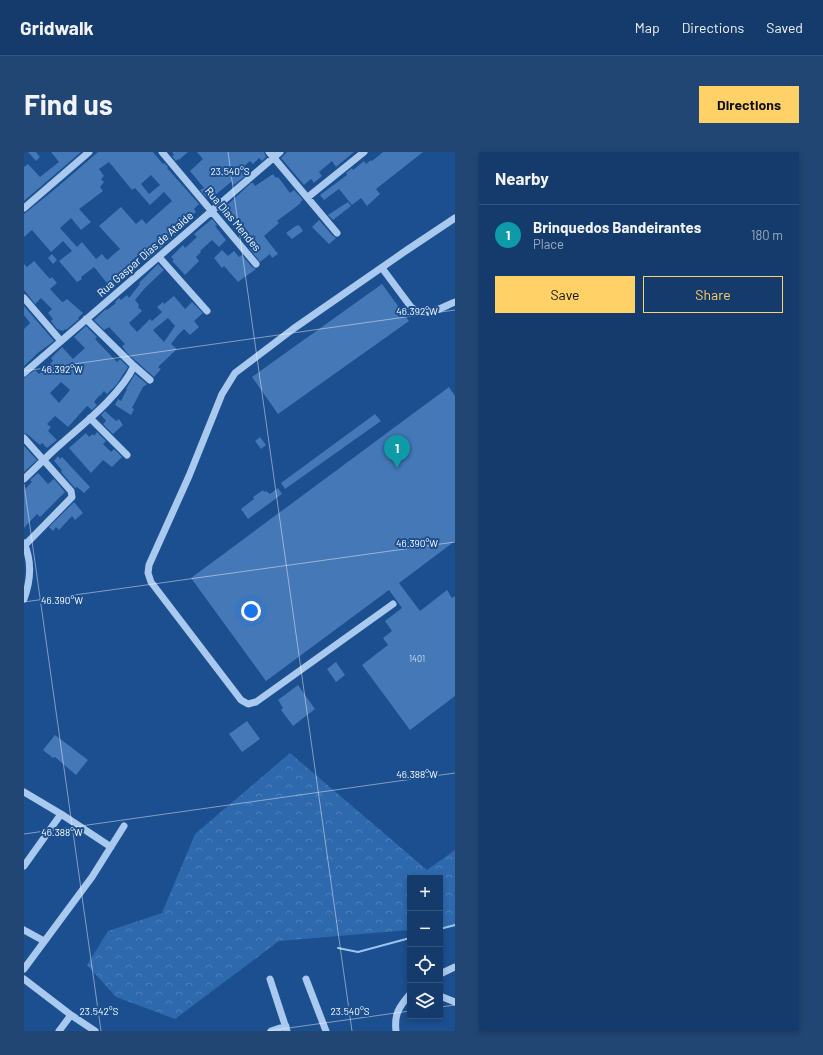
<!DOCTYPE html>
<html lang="en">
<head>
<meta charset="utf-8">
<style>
  :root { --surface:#143b6b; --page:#214673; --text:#f1f3f6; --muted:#9dadc1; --line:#33557e; --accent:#ffd166 }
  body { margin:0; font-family:Barlow,sans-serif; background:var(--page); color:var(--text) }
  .controls { position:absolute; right:12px; bottom:12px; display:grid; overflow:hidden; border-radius:0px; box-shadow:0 2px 6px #0003 }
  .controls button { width:36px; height:36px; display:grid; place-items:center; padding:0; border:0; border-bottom:1px solid var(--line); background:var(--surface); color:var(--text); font:20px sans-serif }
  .you { position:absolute; left:227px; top:459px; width:14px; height:14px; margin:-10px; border:3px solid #fff; border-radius:50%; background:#1a73e8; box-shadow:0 0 0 6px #1a73e833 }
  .badge { display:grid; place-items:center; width:26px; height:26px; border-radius:50%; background:var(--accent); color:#fff; font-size:13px; font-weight:700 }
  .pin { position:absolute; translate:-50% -33px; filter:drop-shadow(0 1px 2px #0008) }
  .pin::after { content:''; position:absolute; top:21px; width:14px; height:12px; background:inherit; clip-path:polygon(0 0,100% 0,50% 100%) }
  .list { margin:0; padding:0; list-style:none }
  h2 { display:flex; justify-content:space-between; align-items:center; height:52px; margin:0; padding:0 16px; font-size:17px }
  h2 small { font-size:13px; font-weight:400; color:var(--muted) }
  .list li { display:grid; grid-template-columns:26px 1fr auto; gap:12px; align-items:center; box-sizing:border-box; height:60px; padding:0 16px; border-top:1px solid var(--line) }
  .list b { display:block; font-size:15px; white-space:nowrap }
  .list p { margin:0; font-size:13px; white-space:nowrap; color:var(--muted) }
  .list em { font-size:13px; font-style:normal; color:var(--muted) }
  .actions { display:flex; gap:8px; padding:12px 16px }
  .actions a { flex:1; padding:9px 0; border:1px solid var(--accent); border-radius:0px; text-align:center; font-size:14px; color:var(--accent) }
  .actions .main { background:var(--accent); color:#111 }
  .icon { flex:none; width:22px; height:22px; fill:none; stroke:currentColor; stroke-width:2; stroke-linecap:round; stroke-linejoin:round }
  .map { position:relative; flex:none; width:431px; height:879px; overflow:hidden; border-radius:0px }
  header { display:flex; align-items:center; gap:24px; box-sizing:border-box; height:56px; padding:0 20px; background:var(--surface); border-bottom:1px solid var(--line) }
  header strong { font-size:19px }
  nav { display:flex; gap:22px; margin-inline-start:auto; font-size:14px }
  .intro { display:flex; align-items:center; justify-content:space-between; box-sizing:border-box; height:96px; padding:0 24px }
  h1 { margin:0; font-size:28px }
  .button { padding:10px 18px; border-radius:0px; background:var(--accent); color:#111; font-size:14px; font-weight:700 }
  main { display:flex; gap:24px; padding:0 24px }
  aside { flex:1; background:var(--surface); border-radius:0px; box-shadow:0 2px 6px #0003 }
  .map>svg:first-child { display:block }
</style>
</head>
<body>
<header>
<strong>Gridwalk</strong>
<nav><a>Map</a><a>Directions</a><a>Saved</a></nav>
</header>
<div class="intro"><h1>Find us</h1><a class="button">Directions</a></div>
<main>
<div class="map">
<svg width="431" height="879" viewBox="0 0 431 879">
  <defs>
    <pattern id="forest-crowns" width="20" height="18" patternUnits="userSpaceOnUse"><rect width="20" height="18" fill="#2e69ad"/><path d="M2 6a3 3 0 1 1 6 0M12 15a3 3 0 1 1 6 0" fill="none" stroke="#4d80b9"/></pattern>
  </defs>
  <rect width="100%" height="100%" fill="#1b4f8f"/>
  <!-- forest -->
  <path fill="url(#forest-crowns)" d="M266,601L403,718L431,698V775L416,776V726H386V778L255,789L151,867L92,845L63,813L84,779L138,761L171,682Z"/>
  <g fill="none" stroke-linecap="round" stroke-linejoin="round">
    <!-- stream -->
    <path stroke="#9cc4f0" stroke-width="2" d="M416,777L431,773
      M314,796L334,800L386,786"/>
  </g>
  <!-- building -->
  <path fill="#4478b7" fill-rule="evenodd" d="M4,0H12L16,5L12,9Z
    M27,0H57L0,49V15L4,12L16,25L35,10Z
    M74,0H129L139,12L140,11L144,15L143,16L175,52L170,57L172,60L163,67L166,70L123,108L117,101L106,110L112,117L87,136L70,115L57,125L58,127L53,130L35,109L48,99L39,89L27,100L8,78L0,85V62L30,38ZM85,10L108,38L111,36L126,53L140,40L148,49L122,72L118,67L112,72L97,55L91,60L75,74L96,97L83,108L78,102L72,107L58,90L53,95L36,76L47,66L57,78L67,70L55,57L79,39L76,35L80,30L77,27L80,24L75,17ZM127,23L136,33L125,42L117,32Z
    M148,0H164L155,8L154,7L152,9L148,4L150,3Z
    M173,0H240L242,5L238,9L235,6L229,12L226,9L216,18L221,24L210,33L207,30L189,45L186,43L183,46L176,38L180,36L166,19L179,7Z
    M263,0H330L312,15L308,9L295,20L298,24L290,31L287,27L280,33L257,6Z
    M359,0H399L352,37L356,42L343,54L337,46L328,53L315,37L300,48L296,43L323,23L322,21L328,16L329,18L340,9L342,12L347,8L348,9Z
    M249,22L252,26L254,25L266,41L270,38L279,48L276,50L277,51L253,69L255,71L240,84L254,102L248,106L246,102L236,110L225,96L229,93L222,85L224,83L217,73L214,75L200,56L227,31H229L231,34Z
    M324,50L327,54L309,68L304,63Z
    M188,67L193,73L191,74L202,88L195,95L188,88L176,99L177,100L172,105L175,109L161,123L148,109L150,108L147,105L159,93L161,96L173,85L170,82Z
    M295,68L309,84L312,86L305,92L288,75Z
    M273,73L274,74L275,73L279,79L268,87L262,81Z
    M198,98L204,104L210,99L215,105L218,103L228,115L232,117L214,130L200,114L198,116L190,106Z
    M28,102L33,108L29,112L24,106Z
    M10,109L26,127L28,125L33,131L26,137L37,149L39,150L43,147L59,161L54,166L55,167L42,178L41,177L39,179L33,177L27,169L29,167L24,161L28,157L17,146L11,152L0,138V112L3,115Z
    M134,112L140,118L121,136L111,148L115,153L114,155L118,159L105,171L113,180L126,167L128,169L138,160L133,155L139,150L140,152L150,144L161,157L168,150L179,161L170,169L175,175L166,183L160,177L154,183L147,192L153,197L134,215L137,217L130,225L103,201L98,194L101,192L85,175L80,178L70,168L82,157L83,158L92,151L91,150L95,146L97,148L103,143L105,146L116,132L115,131ZM144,166L151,174L140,190L129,178Z
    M358,132L385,169L254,262L228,225Z
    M0,154L30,189L15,200L0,214V177L6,171L0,163Z
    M62,174L73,185L71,187L93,210L96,207L104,215L93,232L83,242L80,239L76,244L74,243L75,244L70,250L73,253L68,258L63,254L44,275L31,264L23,272L27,275L24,279L33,288L23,296L18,291L16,293L3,282L0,281V226L11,218L15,222L29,209L27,206L38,195L49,207L61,196L50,185ZM37,230L46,238L35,251L26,241Z
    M111,222L123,232L119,235L108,256L110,257L107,263L91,253L94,247L97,249L103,237H102Z
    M425,235L431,244V389L375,431L396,459L423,438L428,446L431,444V544L386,578L338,513L364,493L359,486L368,479L361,469L378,456L365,438L242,529L167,426Z
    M81,259L92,269L95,267L99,273L89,282L79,272L82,269L77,263Z
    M351,262L357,269L261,337L257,331Z
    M73,280L82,289L79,292L87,300L90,297L98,305L88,315L79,308L67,321L45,296L62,281L65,285L69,282L70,284Z
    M236,285L242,293L237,297L231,289Z
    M0,294L13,308L0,320Z
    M34,304L36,307L38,305L66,335L60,341L53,335L51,336L37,320L38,318L30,309Z
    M14,321L24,332L30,327L41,340L16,365L13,362L0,376V338L8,330L6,328Z
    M254,336L258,342L224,367L217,357L230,347L229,345L239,338L240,340L242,339L246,342Z
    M50,350L59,361L51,368L48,364L35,378L32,375L29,379L25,375Z
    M312,510L321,523L312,530L303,517Z
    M274,533L291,557L269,574L257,558L259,556L254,548Z
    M223,569L236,587L218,600L205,582Z
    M31,583L64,608L52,623L31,605L29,606L19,598Z"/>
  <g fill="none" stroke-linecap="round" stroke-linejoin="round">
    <!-- minor -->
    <path stroke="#a9c9ee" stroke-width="7" d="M138,0L232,112
      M245,0L313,81
      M284,45L340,0
      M0,56L65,0
      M135,105L183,159
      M358,116L387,155C402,167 416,156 431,150
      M0,146L37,189
      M62,167L110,214L126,228
      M0,221L256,0
      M66,266L103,303
      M0,286L47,339L48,345L1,393
      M0,327C13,315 25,302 38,291C62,270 97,242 110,214
      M0,391C8,409 7,428 0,447
      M369,452L232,550L224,552L217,548L127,430L124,421L125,413L165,324L198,242L211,221L269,177L383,98L431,66
      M0,640L37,662L87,695
      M0,714L37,662
      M0,778L20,789
      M0,817L68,725L100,674
      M416,822L431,815
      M0,827L47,863L71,879
      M246,827L263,879
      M282,827L302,879
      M416,844L431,850
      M35,879L47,863
      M247,879L262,874
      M372,879C370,862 375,855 386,842"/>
  </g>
  <!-- ticks -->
  <path fill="none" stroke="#fff" stroke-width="1" stroke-opacity="0.45" d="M204,0L328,879M0,219L431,158M0,332L77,879M0,450L431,390M0,682L431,621M416,855L431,853M243,879L386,859"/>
  <g text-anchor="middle" stroke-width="4" stroke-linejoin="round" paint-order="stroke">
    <!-- number labels -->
    <g font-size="9" fill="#d0dded">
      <text x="393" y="510">1401</text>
    </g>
    <!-- street labels -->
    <g font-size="11" fill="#fff" stroke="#1b4f8f">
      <text transform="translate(209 67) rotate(50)" y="4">Rua Dias Mendes</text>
      <text transform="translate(121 102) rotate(-41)" y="4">Rua Gaspar Dias de Ataíde</text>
    </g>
  </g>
  <g font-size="10" text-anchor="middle" fill="#fff" stroke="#1b4f8f" stroke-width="4" stroke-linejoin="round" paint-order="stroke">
    <text x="206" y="23">23.540°S</text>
    <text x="393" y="163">46.392°W</text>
    <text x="38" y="221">46.392°W</text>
    <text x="393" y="395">46.390°W</text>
    <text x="38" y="452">46.390°W</text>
    <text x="393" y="626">46.388°W</text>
    <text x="38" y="684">46.388°W</text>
    <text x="75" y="863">23.542°S</text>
    <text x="326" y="863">23.540°S</text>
  </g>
</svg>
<div class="controls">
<button>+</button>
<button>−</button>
<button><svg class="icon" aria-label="locate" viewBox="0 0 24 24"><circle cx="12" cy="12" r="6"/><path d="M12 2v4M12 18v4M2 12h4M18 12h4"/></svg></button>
<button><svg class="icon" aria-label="layers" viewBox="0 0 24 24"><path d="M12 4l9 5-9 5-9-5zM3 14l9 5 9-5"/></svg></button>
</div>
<div class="you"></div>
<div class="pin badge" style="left:373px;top:316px;background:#0f9aa8">1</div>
</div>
<aside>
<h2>Nearby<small></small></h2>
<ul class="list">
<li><span class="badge" style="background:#0f9aa8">1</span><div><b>Brinquedos Bandeirantes</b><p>Place</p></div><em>180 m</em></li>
</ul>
<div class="actions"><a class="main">Save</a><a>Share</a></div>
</aside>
</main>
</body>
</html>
